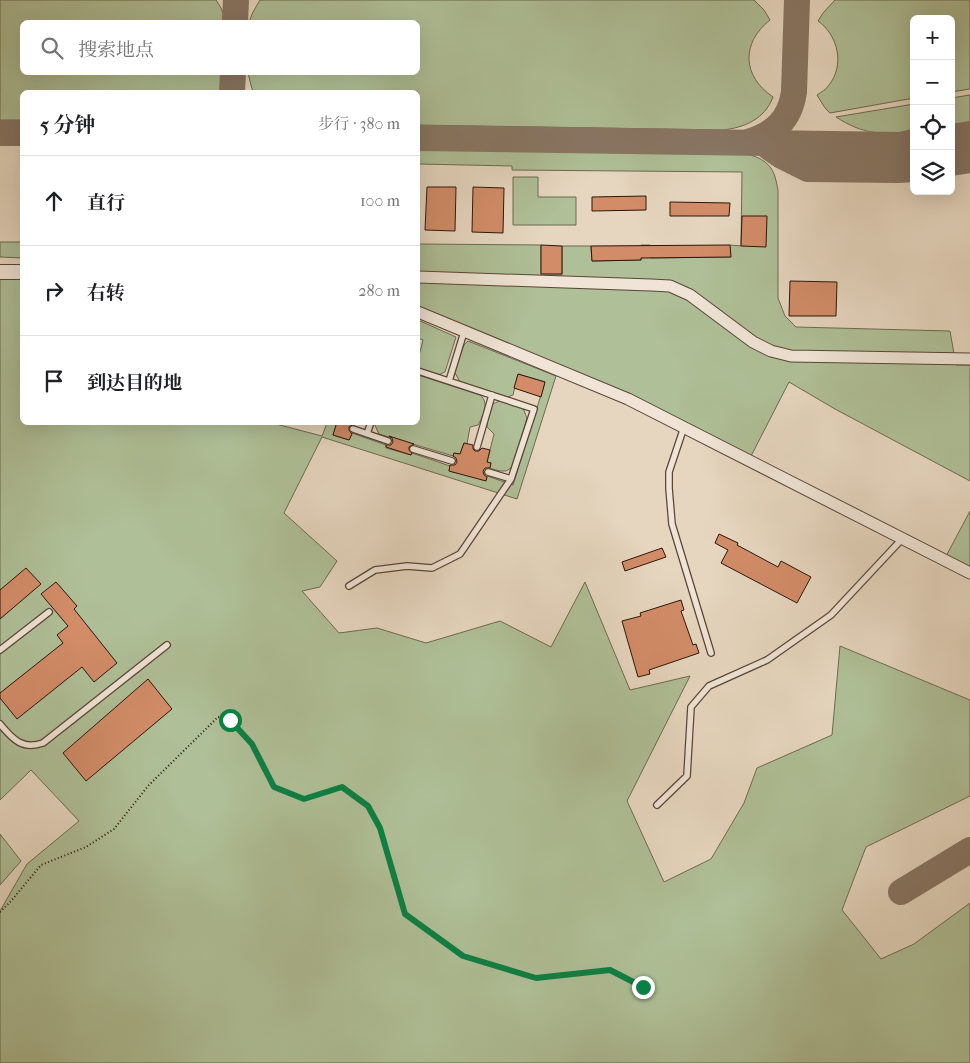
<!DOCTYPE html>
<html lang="zh">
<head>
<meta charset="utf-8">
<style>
  :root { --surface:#fff; --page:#f2f2f2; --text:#202124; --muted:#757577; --line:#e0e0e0 }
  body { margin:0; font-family:"IM FELL French Canon","Noto Serif SC",serif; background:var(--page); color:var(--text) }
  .controls { position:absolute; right:15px; top:15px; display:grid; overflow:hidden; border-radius:8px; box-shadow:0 5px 20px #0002 }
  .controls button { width:45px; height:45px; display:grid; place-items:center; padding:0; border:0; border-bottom:1px solid var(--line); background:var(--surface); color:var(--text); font:25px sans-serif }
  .stop { position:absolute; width:15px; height:15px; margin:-11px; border:4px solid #0b8043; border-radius:50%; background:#fff }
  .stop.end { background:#0b8043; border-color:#fff; box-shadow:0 1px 5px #0008 }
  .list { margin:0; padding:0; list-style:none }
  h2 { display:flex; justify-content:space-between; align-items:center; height:65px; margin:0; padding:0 20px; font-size:21px }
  h2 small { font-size:16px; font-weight:400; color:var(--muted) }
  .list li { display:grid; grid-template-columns:32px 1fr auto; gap:15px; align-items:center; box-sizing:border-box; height:90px; padding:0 20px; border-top:1px solid var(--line) }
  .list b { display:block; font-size:19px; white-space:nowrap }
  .list em { font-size:16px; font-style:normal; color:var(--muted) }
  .icon { flex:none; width:28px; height:28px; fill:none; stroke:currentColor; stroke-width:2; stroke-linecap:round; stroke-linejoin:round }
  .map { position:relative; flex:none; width:970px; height:1063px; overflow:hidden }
  .search { position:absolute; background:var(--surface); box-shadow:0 5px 20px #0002; left:20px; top:20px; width:400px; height:55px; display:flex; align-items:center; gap:12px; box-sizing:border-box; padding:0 18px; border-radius:8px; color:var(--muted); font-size:19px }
  .panel { position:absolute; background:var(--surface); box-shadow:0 5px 20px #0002; left:20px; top:90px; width:400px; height:335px; border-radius:8px }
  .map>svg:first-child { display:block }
</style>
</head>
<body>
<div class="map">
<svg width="970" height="1063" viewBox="0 0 970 1063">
  <rect width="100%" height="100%" fill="#e6d6bf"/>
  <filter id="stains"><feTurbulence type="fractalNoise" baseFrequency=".004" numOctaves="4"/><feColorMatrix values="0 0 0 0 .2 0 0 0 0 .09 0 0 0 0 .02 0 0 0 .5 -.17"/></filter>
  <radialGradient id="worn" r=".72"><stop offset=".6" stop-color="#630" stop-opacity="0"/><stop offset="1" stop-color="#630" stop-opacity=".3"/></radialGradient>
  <!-- green -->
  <path fill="#afbf97" stroke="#6d6a50" d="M0,0H216L221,8L226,22H22V72L225,73C225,79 223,87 219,92H22V120H0Z
    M260,0H754L764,10L770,20C741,43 742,76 773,97C765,119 744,128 722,130L418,125V92H253L251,85L248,73L418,72V22H249L253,12Z
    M835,0H970V89L951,92V19H914V98L830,113L825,108L817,95C821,92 826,90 829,85C845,65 838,35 818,21L823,13Z
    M970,95V122L951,125V98Z
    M914,104V131C883,136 862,134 836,117Z
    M418,146L731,151C747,154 767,156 774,174C776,179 777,185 778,190V298L785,316L796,327L950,331L956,365H970V481L835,409L789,382L749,460L628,399L418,312V244L541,245V275H562V246H591L592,261L641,260V245H650L651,258L730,257V245L741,246L742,172L512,170V166L418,164Z
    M513,177H538V197H576V225H513Z
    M0,242H22V258L0,257Z
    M0,277H22V422L272,423L322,436L327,423H337L333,435L349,440L352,433L386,445V448L411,455L412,453L450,466L449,471L486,480L487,476L513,485L545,382L518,374L513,395L508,397L460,382L454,371L464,345L468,341L556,376L517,499L322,437L284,513L337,561L320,587L302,591L339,633L377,628L426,643L500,621L551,647L585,582L630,690L690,676L627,801L664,882L711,859L744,803L757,768L832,735L840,646L970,700V796L866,847L842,910L881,959L914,944L970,903V1063H0V911L27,864L79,821L31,770L0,800Z
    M418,320L456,337L445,372L438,375L418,369V360L423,340L418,338Z
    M418,375L480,395C490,403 483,416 478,425L470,427L467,444L464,443L460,454L454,453L453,456L379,434L374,423L418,422Z
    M500,401L523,408L527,418L514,462L511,468L506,471H500L489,468L491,463L487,462L494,434L487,427C487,421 489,410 492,405C494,403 497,402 500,401Z
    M970,511V573L944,560Z
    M0,834L21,861L0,885Z"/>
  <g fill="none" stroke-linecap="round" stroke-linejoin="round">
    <!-- taxiway -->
    <path stroke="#887664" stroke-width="26" d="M235,22L236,0
      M232,92L233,72
      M0,133H22
      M951,137L970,134
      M418,138L900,145L914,142
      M748,142C774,134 790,120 794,92L797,0
      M763,143L780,155L808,169L898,170L914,169
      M951,163L970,160
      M901,892L970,850"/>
  </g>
  <!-- building -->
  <path fill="#d28c68" stroke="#2b150a" d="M427,187H456L455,231L425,230Z
    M473,187L504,188L503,233L472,232Z
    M646,196V210L592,211V197Z
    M670,202L730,203L729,216H670Z
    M742,216H767L766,247L741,246Z
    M541,245L562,246V274H541Z
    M730,245L731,257L641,258V260L592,261L591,246Z
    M790,281L837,282L836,316H789Z
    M518,374L545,382L541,397L514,388Z
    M337,422H356L355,425H352L349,427V430L352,434L349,440L333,435Z
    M389,436L414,444L412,445L409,447V450L412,453L411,455L386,447V445H391L393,442L392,438Z
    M464,443L473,445V449L475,451H479L482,448L490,450L487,462L491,463L490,468H485L483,471L484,475L487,477L486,481L449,471L450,465H455L457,462L456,458L453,456L454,453L460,454Z
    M719,534L738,543L737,545L778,567L781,561L811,577L797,603L721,563L728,550L715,543Z
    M662,548L666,557L625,571L622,562Z
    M26,568L41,584L0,619V590Z
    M56,582L77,606L74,609L117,663L94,682L82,667L17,719L0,698V693L63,643L57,635L68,626L41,594Z
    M681,600L684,610L681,611L693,645L696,644L699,653L649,670L650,674L638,677L622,621L641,616L640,613Z
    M148,679L172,709L86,781L63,753Z"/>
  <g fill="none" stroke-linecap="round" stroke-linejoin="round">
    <defs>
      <path id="service" d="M418,371L534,409L511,479L488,472
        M449,381L464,332
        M684,427L669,472V488L672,524L711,653
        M353,429L388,441
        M367,434L371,422
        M477,447L492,395
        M413,449L452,461
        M349,586L375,570L407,566L432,568L460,554L511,479
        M0,650L49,612
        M0,724C13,740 23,750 43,743L167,645
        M657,805L687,776L691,707L709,686L767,660L831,615L902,539"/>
      <path id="minor" d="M418,277L651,285L670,286L690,295L753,342L771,351L791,356L970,359
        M418,312L628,399L970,573"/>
      <path id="tertiary" d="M0,272H22"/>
    </defs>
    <!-- service casing -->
    <use href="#service" stroke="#5a4537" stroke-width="8"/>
    <!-- minor casing -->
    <use href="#minor" stroke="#5a4537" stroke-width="13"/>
    <!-- tertiary casing -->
    <use href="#tertiary" stroke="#5a4537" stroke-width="16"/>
    <!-- path -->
    <path stroke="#2b150a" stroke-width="2" stroke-dasharray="1 2.5" stroke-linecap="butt" d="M0,912L11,901L41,865L86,847L114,829L148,786L218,717L230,720L252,744L274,787L304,799L342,787L368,806L380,828L405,914L463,956L536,978L610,970L643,987"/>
    <!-- service -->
    <use href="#service" stroke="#efe4d5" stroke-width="5.5"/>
    <!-- minor -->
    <use href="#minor" stroke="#efe4d5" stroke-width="11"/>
    <!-- tertiary -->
    <use href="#tertiary" stroke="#efe4d5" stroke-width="14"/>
  </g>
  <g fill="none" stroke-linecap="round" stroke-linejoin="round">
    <!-- route -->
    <path stroke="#0b8043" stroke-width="6" d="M230,720L252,744L274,787L304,799L342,787L368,806L380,828L405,914L463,956L536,978L610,970L643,987"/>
  </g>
  <rect width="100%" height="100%" filter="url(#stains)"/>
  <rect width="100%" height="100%" fill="url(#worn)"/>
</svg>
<div class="controls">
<button>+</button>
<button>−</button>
<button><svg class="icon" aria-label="locate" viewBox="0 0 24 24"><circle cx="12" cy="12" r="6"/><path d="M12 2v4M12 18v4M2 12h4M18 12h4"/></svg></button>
<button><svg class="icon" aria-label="layers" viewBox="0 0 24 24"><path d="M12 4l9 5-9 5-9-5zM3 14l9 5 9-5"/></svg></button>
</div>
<div class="stop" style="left:230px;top:720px"></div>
<div class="stop end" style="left:643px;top:987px"></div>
<div class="search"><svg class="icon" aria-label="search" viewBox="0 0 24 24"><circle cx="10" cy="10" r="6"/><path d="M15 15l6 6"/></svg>搜索地点</div>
<section class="panel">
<h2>5 分钟<small>步行 · 380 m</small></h2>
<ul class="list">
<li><svg class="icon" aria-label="ahead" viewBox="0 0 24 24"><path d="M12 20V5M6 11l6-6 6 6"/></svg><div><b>直行</b></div><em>100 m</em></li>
<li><svg class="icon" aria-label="right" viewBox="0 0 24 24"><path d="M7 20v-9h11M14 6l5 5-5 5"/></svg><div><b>右转</b></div><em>280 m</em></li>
<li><svg class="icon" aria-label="arrive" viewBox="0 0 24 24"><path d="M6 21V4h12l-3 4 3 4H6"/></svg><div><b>到达目的地</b></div></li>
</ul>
</section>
</div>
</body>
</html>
